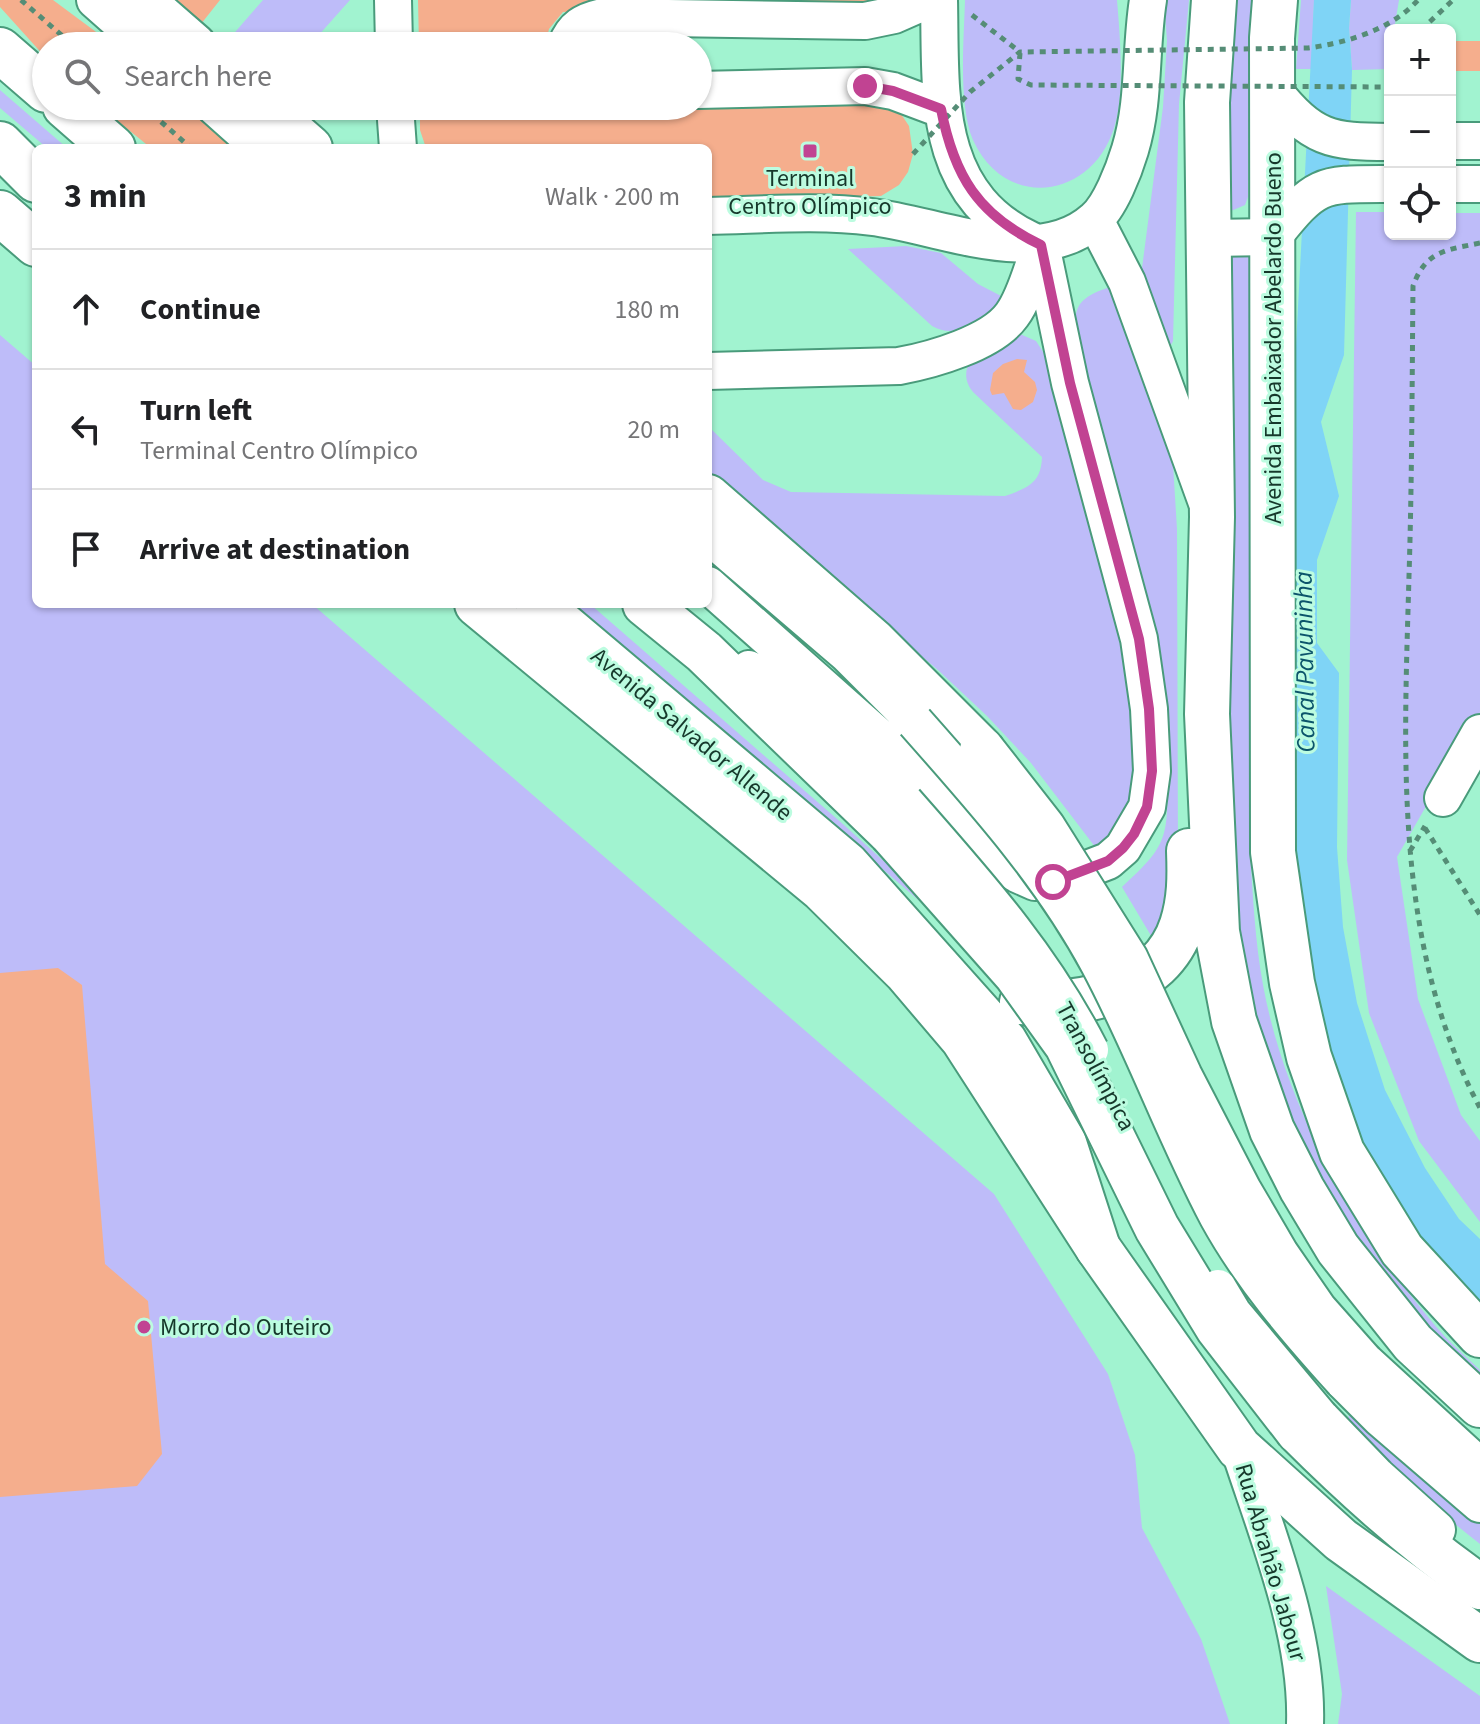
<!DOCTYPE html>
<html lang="en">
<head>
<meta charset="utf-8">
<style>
  :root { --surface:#fff; --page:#f6f6f6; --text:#202124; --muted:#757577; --line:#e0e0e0 }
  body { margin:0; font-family:"Source Sans 3",sans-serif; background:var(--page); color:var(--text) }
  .controls { position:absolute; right:24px; top:24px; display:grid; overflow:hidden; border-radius:12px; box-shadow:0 2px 6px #0004 }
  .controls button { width:72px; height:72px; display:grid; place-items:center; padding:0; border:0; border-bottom:2px solid var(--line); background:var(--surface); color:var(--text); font:40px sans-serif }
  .stop { position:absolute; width:24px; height:24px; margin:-18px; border:6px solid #c14392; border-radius:50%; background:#fff }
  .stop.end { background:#c14392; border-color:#fff; box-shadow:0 2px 8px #0008 }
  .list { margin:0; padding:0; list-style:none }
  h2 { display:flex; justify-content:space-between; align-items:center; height:104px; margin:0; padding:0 32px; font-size:34px }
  h2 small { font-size:26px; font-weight:400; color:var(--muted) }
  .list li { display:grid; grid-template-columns:52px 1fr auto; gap:24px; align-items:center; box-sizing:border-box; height:120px; padding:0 32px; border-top:2px solid var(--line) }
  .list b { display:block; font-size:30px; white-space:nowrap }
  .list p { margin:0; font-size:26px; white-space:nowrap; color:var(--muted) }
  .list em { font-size:26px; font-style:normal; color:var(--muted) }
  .icon { flex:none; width:44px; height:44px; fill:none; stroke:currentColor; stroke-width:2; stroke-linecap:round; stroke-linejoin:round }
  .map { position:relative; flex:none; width:1480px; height:1724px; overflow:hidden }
  .search { position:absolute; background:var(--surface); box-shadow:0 2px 6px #0004; left:32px; top:32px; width:680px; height:88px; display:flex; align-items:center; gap:20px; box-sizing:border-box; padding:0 28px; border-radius:44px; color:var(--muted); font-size:30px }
  .panel { position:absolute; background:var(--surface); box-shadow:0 2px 6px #0004; left:32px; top:144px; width:680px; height:464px; border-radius:12px }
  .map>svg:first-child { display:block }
</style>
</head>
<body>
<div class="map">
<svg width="1480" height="1724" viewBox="0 0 1480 1724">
  <rect width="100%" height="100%" fill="#a1f3d0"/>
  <!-- green -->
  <path fill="#bebcf9" d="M263,0H350L309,46H223Z
    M965,0H1117C1120,36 1125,95 1114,128C1092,199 1005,211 973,140C958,105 964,39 965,0Z
    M1164,0H1189L1179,104L1173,341L1170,347L1141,276L1163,107L1167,41Z
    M1236,0H1254L1249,102L1248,197L1245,205L1231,211L1229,210L1227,103Z
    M1301,0H1314L1312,69H1296Z
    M1351,0H1399L1394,30H1390V69L1352,70L1349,28Z
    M0,90L67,148H47L0,108Z
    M1356,212H1390V234H1450V213H1480V712L1397,857L1418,999L1461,1115L1480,1141V1222L1419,1141L1369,1013L1347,860Z
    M906,246L941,253L978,284L1003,297L1001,305C979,319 958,341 932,326L848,249Z
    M1230,250H1249L1250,852C1253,897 1255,941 1263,985C1285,1106 1355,1230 1433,1323C1447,1340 1464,1355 1480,1370V1388L1366,1267L1298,1148L1243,994L1228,854Z
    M1107,288L1115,290L1172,448L1177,529L1178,860L1176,887L1153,939L1122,887C1169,844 1167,838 1168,775L1077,344C1074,312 1072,300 1107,288Z
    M1020,334L1036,341L1045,355C1075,465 1109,574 1128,686C1132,712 1141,759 1136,783C1131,810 1114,830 1099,852L1031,763L987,716L938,670L708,477V426L763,480L791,492L1005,496C1027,488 1041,484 1042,457L973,392C949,362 994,338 1020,334Z
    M0,335L36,366V604H312L994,1194L1108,1374L1135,1455L1142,1528L1201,1639L1230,1724H0Z
    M575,604H590L844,825L965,935H959Z
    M1350,1405L1480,1514V1544C1432,1507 1389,1466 1348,1422Z
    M1326,1586L1480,1696V1724H1338L1342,1694Z"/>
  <!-- water -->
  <path fill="#7fd4f6" d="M1314,0H1351L1349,28L1352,70L1344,355L1321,422L1339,496L1317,560V643L1339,673L1337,847L1343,927L1357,1003L1385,1090L1425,1168L1459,1219L1480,1239V1326L1380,1209L1289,942L1283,595Z"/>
  <!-- building -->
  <path fill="#f5ae8d" d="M0,0H53L115,46H46V58L0,7Z
    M161,0H220L197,29Z
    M418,0H887L868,6L563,12L549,29L545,46H419Z
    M1450,41H1480V71H1450Z
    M698,99L889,104L901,114L909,126L913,154L908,172L899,185L881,196L708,201V148H426L420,130V106H698Z
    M99,106H190L237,148H151Z
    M1017,359L1027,360L1024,372L1035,382L1037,390L1033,402L1021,410L1013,409L1004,393L992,395L990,390L993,373L1003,364Z
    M58,968L82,985L105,1264L148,1301L162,1454L137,1486L0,1497V973Z"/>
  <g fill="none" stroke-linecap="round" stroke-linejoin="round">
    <defs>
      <path id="minor" d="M95,0L147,46
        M393,0L394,46
        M939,0C941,94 931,194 1032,241
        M566,46C573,27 584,21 603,17L865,21L894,15L928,0
        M698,90L865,86L893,91L941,109
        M1273,90C1312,139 1330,142 1390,142
        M214,106L261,148
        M395,106L398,148
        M1450,141H1480
        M1450,184H1480
        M708,216C762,215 818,210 872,217C939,225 1037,271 1094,220C1110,207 1124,170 1130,150C1145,101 1140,50 1148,0
        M1095,220L1127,282L1206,500
        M1209,238L1273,237C1317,182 1320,184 1390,184
        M708,371L899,366C932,360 992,343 1012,315C1026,296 1032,267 1041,245
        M708,535L847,654L915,722
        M708,585L930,782L998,861L1017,874L1035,882H1053L1108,861L1123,848L1147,807L1152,771L1149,709L1139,639L1070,383L1041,245
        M749,669L905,802
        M1443,798L1480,733
        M1343,1381L1380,1418L1480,1504
        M1320,1417L1377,1476L1437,1530
        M1239,1448C1267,1534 1308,1633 1305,1724"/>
      <path id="major" d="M1275,0L1272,38L1273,852L1292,983L1309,1057L1342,1152L1402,1250L1480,1335
        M0,213L36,244
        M477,604L822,889L906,972L963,1039L1098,1248L1239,1448L1341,1540L1480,1640"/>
      <path id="highway" d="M141,0L194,46
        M1214,0L1207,102L1212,517L1207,714L1217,932L1234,1021L1272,1130L1302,1189L1338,1249L1413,1343L1480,1405
        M0,50L46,90
        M65,106L113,148
        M262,106L310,148
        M0,144L36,180
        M708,497L873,641L982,750
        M538,604L846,864L1005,1042L1064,1143L1098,1248
        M645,604L704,652L891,833
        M1022,1002C1082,1008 1161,990 1182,925C1190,900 1190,877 1189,851
        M1362,1364L1480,1472
        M1298,1431C1355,1488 1414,1541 1480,1587"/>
    </defs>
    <!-- minor casing -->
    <use href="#minor" stroke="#499b7b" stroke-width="40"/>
    <!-- major casing -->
    <use href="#major" stroke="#499b7b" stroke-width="48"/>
    <!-- highway casing -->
    <use href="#highway" stroke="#499b7b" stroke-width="48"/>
    <!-- path -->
    <path stroke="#558d76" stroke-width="5" stroke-dasharray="6 6" stroke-linecap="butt" d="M21,0L74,46
      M972,15L1020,52
      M1421,30L1453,0
      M143,106L191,148
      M1480,243C1447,250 1426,250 1413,286C1412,383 1412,479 1409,576C1404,756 1393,944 1480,1108
      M1425,828L1480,915
      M1410,851L1425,826"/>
    <!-- minor -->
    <use href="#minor" stroke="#fff" stroke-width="36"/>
    <!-- major -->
    <use href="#major" stroke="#fff" stroke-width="44"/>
    <!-- highway -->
    <use href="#highway" stroke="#fff" stroke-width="44"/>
    <defs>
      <path id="minor-bridge" d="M915,722C982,798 1050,873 1099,964C1143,1046 1174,1134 1218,1217C1251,1277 1297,1330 1343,1381
        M905,802C975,882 1041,954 1090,1050
        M1218,1288L1233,1313L1320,1417"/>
      <path id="highway-bridge" d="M982,750L1043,828L1126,960L1180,1077L1239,1191L1277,1256L1315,1311L1362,1364
        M891,833L1016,974L1067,1045L1157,1228L1218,1328L1298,1431"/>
    </defs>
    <!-- minor-bridge casing -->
    <use href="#minor-bridge" stroke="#499b7b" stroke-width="40" stroke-linecap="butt"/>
    <!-- highway-bridge casing -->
    <use href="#highway-bridge" stroke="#499b7b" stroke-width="48" stroke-linecap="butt"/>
    <!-- path-bridge -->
    <path stroke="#558d76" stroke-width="5" stroke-dasharray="6 6" stroke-linecap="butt" d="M1020,53L1018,79L1031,85L1390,87
      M913,154L970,92L1020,52L1308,48C1346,43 1391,30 1418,0"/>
    <!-- minor-bridge -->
    <use href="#minor-bridge" stroke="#fff" stroke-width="36"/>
    <!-- highway-bridge -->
    <use href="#highway-bridge" stroke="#fff" stroke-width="44"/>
  </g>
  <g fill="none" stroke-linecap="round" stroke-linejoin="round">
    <!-- route -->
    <path stroke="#c14392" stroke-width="10" d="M865,86L893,91L941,109C954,176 978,215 1041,245L1070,383L1139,639L1149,709L1152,771L1147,807L1134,834L1123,848L1108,861L1053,882"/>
  </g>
  <!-- markers -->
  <g fill="#c14392" stroke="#bcfce0" stroke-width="3">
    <rect x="802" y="143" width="16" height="16" rx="4"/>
    <circle cx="144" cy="1327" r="8"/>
  </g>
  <g text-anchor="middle" stroke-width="6" stroke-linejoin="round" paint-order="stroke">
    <!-- poi labels -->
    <g font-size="24" fill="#16382b" stroke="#bcfce0">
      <text x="810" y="186">Terminal<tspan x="810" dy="28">Centro Olímpico</tspan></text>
      <text x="160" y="1335" text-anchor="start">Morro do Outeiro</text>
    </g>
    <!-- street labels -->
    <g font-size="24" fill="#16382b" stroke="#bcfce0">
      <text transform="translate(1273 338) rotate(-90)" y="8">Avenida Embaixador Abelardo Bueno</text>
      <text transform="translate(692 734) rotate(40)" y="8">Avenida Salvador Allende</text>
      <text transform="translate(1096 1066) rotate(62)" y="8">Transolímpica</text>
      <text transform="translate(1271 1562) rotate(74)" y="8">Rua Abrahão Jabour</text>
    </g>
    <!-- water labels -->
    <g font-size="26" font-style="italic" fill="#0c546b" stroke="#bcfce0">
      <text transform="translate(1304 662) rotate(-91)" y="9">Canal Pavuninha</text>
    </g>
  </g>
</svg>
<div class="controls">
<button>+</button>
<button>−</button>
<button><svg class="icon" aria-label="locate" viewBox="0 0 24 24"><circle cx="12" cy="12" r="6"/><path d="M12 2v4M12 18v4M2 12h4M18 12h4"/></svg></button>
</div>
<div class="stop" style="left:1053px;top:882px"></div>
<div class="stop end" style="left:865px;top:86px"></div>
<div class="search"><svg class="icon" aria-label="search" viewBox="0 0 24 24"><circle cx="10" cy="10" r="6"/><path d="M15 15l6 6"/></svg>Search here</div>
<section class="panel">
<h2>3 min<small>Walk · 200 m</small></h2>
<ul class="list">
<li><svg class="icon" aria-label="ahead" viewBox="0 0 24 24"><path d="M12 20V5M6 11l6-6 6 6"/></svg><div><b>Continue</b></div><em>180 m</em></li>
<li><svg class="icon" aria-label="left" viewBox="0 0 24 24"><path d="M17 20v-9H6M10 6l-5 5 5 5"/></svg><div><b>Turn left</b><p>Terminal Centro Olímpico</p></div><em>20 m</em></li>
<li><svg class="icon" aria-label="arrive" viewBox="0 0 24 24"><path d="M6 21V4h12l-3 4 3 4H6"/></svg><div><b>Arrive at destination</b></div></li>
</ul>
</section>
</div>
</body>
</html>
